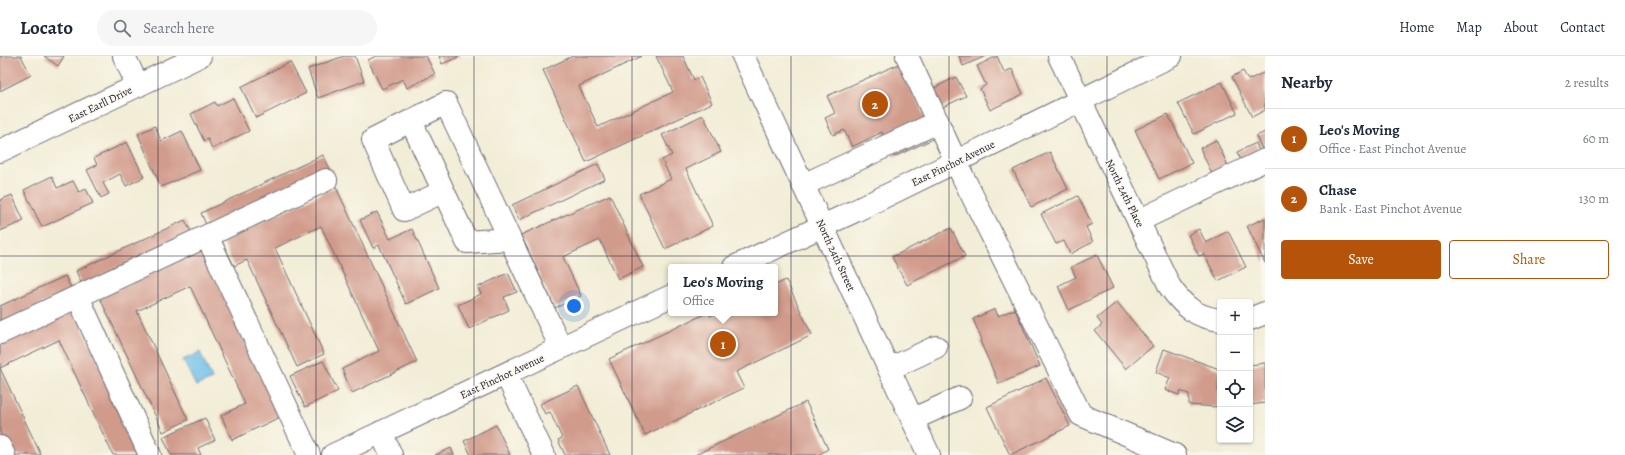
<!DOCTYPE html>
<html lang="en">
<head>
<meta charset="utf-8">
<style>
  :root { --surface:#fff; --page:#f6f6f7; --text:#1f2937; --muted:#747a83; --line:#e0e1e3; --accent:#b45309 }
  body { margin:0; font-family:Alegreya,serif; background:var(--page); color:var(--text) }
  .controls { position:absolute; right:12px; bottom:12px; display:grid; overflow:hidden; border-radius:4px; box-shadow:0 1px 3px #0004 }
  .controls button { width:36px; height:36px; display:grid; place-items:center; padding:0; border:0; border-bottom:1px solid var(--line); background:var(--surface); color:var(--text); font:20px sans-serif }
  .you { position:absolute; left:574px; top:250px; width:14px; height:14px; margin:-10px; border:3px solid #fff; border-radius:50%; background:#1a73e8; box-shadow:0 0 0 6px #1a73e833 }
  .badge { display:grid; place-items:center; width:26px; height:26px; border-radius:50%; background:var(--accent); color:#fff; font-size:13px; font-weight:700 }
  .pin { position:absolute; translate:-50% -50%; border:2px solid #fff; box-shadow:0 1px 4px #0006 }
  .popup { position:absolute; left:668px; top:208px; width:110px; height:52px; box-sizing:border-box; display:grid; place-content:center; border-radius:4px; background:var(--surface); filter:drop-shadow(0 1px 3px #0005); font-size:13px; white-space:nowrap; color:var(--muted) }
  .popup b { font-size:15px; color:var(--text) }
  .popup::after { content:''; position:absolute; left:50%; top:100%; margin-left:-8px; border:8px solid transparent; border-top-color:var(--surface) }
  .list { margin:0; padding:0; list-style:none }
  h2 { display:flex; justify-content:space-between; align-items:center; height:52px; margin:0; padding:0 16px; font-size:17px }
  h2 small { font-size:13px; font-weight:400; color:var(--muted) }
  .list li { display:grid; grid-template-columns:26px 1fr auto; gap:12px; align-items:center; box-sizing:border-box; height:60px; padding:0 16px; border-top:1px solid var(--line) }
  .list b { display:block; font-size:15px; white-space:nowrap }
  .list p { margin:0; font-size:13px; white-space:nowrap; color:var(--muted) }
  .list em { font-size:13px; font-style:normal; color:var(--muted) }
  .actions { display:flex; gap:8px; padding:12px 16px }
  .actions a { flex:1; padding:9px 0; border:1px solid var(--accent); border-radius:4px; text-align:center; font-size:14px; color:var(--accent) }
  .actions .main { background:var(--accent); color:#fff }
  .icon { flex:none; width:22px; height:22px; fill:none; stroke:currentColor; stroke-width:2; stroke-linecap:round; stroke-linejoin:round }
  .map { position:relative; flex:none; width:1265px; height:399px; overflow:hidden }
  header { display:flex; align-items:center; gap:24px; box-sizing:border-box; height:56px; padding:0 20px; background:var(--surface); border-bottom:1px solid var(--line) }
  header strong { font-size:19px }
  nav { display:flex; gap:22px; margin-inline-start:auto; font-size:14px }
  .search { width:280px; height:36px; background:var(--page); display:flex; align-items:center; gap:10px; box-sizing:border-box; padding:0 14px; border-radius:22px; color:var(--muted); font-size:15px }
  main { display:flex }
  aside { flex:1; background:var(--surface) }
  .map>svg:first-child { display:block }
</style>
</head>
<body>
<header>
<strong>Locato</strong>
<div class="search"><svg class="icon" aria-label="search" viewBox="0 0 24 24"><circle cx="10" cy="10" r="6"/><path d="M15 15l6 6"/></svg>Search here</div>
<nav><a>Home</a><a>Map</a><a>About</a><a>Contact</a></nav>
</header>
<main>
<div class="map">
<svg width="1265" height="399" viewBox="0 0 1265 399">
  <rect width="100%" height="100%" fill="#fbf7ec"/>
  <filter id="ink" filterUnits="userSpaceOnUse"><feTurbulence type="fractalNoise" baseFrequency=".025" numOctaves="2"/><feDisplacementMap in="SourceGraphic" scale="8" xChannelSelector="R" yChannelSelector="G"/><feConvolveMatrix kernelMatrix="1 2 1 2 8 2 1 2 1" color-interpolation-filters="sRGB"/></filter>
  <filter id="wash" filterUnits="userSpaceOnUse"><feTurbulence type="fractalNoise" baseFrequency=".012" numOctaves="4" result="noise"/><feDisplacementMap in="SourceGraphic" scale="16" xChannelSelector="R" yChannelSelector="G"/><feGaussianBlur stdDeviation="0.9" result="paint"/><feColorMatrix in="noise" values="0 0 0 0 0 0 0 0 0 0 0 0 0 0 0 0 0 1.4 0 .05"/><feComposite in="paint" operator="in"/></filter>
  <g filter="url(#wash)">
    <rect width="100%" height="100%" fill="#f2edd6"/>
    <!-- water -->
    <path fill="#6cbee8" stroke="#477092" d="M200,296L212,323L196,330L183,304Z"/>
    <g id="blocks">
      <!-- building -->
      <path fill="#d19b8c" d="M0,0H21L31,19L0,35Z
        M44,0H64L58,10Z
        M344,0H355L364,25L318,42L308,13Z
        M376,0H426L435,18L407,32L403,23L382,33L368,4Z
        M439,0H461L442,8Z
        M573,0H642L579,30L598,71L673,36L656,0H683L694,24L700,21L712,47L586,106L543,14Z
        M959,0H986L963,10Z
        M997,0L1004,16L1012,13L1023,38L990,54L980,33L986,29L977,10Z
        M290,6L306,37L256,62L241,31Z
        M899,8L935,82L894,101L882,76L852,91L844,74L833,79L825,62L835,57L827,40Z
        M1243,15L1248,24L1265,16V54L1252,61L1232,21Z
        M956,21L966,40L939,53L930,34Z
        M1222,26L1237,57L1194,78L1178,47Z
        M233,42L249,75L212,93L208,83L204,85L191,58L215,46L217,50Z
        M1168,58L1192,107L1159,123L1135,74Z
        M703,59L721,96L686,113L713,170L665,193L639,138L671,123L662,104L672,99L662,79Z
        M155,70L161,85L182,75L200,114L161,131L138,78Z
        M1265,76V95H1263L1256,80Z
        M1216,84L1229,112L1213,120L1200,92Z
        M127,86L144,121L126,130L120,118L103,127L109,138L101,142L87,114L97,109L94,102Z
        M1256,87L1260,97L1242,106L1237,96Z
        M1050,96L1068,133L1031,151L1013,114Z
        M323,99L330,113L207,171L201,157Z
        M598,108L605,123L519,164L512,149Z
        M52,120L57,132L73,125L79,136L86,133L93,147L42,171L24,134Z
        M336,131L417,306L352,337L342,313L379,295L321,170L275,192L324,298L297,311L247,204L234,210L222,185Z
        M12,139L24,165L0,175V144Z
        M610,139L643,211L618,223L600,184L563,201L581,240L555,252L521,179Z
        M1078,140L1092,168L1086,171L1093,186L1070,198L1064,185L1056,188L1041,158Z
        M377,156L390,183L412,173L439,232L406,248L379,189L373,192L360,164Z
        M1265,162V207L1247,170Z
        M185,164L192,178L82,229L76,215Z
        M951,172L965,200L907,229L892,201Z
        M1199,173L1206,187L1228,175L1246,211L1218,225L1204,198L1199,200L1188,179Z
        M202,194L280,361L232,384L221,359L245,348L190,230L137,255L188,364L163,376L100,242Z
        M1097,199L1113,232L1069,254L1058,230L1076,221L1071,211Z
        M508,217L517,236L504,241L509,254L469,273L458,249L481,238L478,231Z
        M65,220L72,234L0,267V250Z
        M786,224L812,279L736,316L744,332L645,379L609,303L707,257H709L710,260L717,257H775V229Z
        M1117,246L1153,290L1126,313L1095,275L1102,269L1097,262Z
        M72,250L142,399H113L59,284L0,312V284Z
        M995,253L998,260L1015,253L1040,310L999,328L980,285L982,284L973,263Z
        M1164,293L1219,313L1217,351L1189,349V338L1180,335L1179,339L1165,334L1170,322L1156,316Z
        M323,305L338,335L305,351L290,320Z
        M1265,307V347L1250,349V309Z
        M0,312L41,399H11L0,377Z
        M1046,322L1070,370L1010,399L987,351Z
        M578,330L610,399H565L558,384L562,382L550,356L545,358L540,348Z
        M806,346L828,393L818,399H695Z
        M205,362L215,384L198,392L201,399H171L163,381Z
        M496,369L510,399H471L464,385Z
        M451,392L454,399H435Z"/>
    </g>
  </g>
  <g filter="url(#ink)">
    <use href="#blocks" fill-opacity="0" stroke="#6b6971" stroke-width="1"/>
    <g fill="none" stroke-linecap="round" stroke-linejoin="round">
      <defs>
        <path id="minor" d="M124,0L138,30
          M907,0L963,121L1081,359L1175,399
          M1059,0L1170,231C1184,251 1196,261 1220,264
          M411,65L467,186L509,183
          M0,95L200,0
          M803,129L938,66
          M442,136L404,154L373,84L446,47L561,292
          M1138,165L1265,104
          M207,180L309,399
          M734,211L855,155L1171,0
          M78,241L150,399
          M1250,263L1265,257
          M0,277L326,124
          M889,313L936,291
          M506,318L544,399
          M913,363L960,342
          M381,376L391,399
          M0,391L4,399
          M333,399L671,240"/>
        <path id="major" d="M743,0L929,399"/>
      </defs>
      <!-- minor casing -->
      <use href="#minor" stroke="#6b6971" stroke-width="24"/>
      <!-- major casing -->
      <use href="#major" stroke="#6b6971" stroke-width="24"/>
      <!-- minor -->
      <use href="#minor" stroke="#fff" stroke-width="22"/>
      <!-- major -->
      <use href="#major" stroke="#fff" stroke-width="22"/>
    </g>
  </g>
  <!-- grid -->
  <path fill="none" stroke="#22223b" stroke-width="1" stroke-opacity="0.55" d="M158,0V399M316,0V399M474,0V399M632,0V399M791,0V399M949,0V399M1107,0V399M0,200H1265"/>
  <g text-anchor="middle" stroke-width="3" stroke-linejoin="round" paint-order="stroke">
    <!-- street labels -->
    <g font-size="11" fill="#22223b" stroke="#fbf7ec">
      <text transform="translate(100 48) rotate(-26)" y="4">East Earll Drive</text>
      <text transform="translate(953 107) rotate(-26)" y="4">East Pinchot Avenue</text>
      <text transform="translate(1125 137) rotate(64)" y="4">North 24th Place</text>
      <text transform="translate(836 199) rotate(65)" y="4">North 24th Street</text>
      <text transform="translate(502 320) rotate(-25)" y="4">East Pinchot Avenue</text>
    </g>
  </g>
</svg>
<div class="controls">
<button>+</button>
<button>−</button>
<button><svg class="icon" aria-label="locate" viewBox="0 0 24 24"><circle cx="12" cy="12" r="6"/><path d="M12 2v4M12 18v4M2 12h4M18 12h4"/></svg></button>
<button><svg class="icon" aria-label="layers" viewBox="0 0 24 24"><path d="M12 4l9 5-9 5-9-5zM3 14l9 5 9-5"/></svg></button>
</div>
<div class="you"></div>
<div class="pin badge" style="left:723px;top:288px">1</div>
<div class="popup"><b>Leo's Moving</b>Office</div>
<div class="pin badge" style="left:875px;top:48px">2</div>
</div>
<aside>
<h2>Nearby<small>2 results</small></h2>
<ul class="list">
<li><span class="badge">1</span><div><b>Leo's Moving</b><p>Office · East Pinchot Avenue</p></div><em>60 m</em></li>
<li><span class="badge">2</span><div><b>Chase</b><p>Bank · East Pinchot Avenue</p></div><em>130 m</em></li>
</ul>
<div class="actions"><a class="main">Save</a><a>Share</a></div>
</aside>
</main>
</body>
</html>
